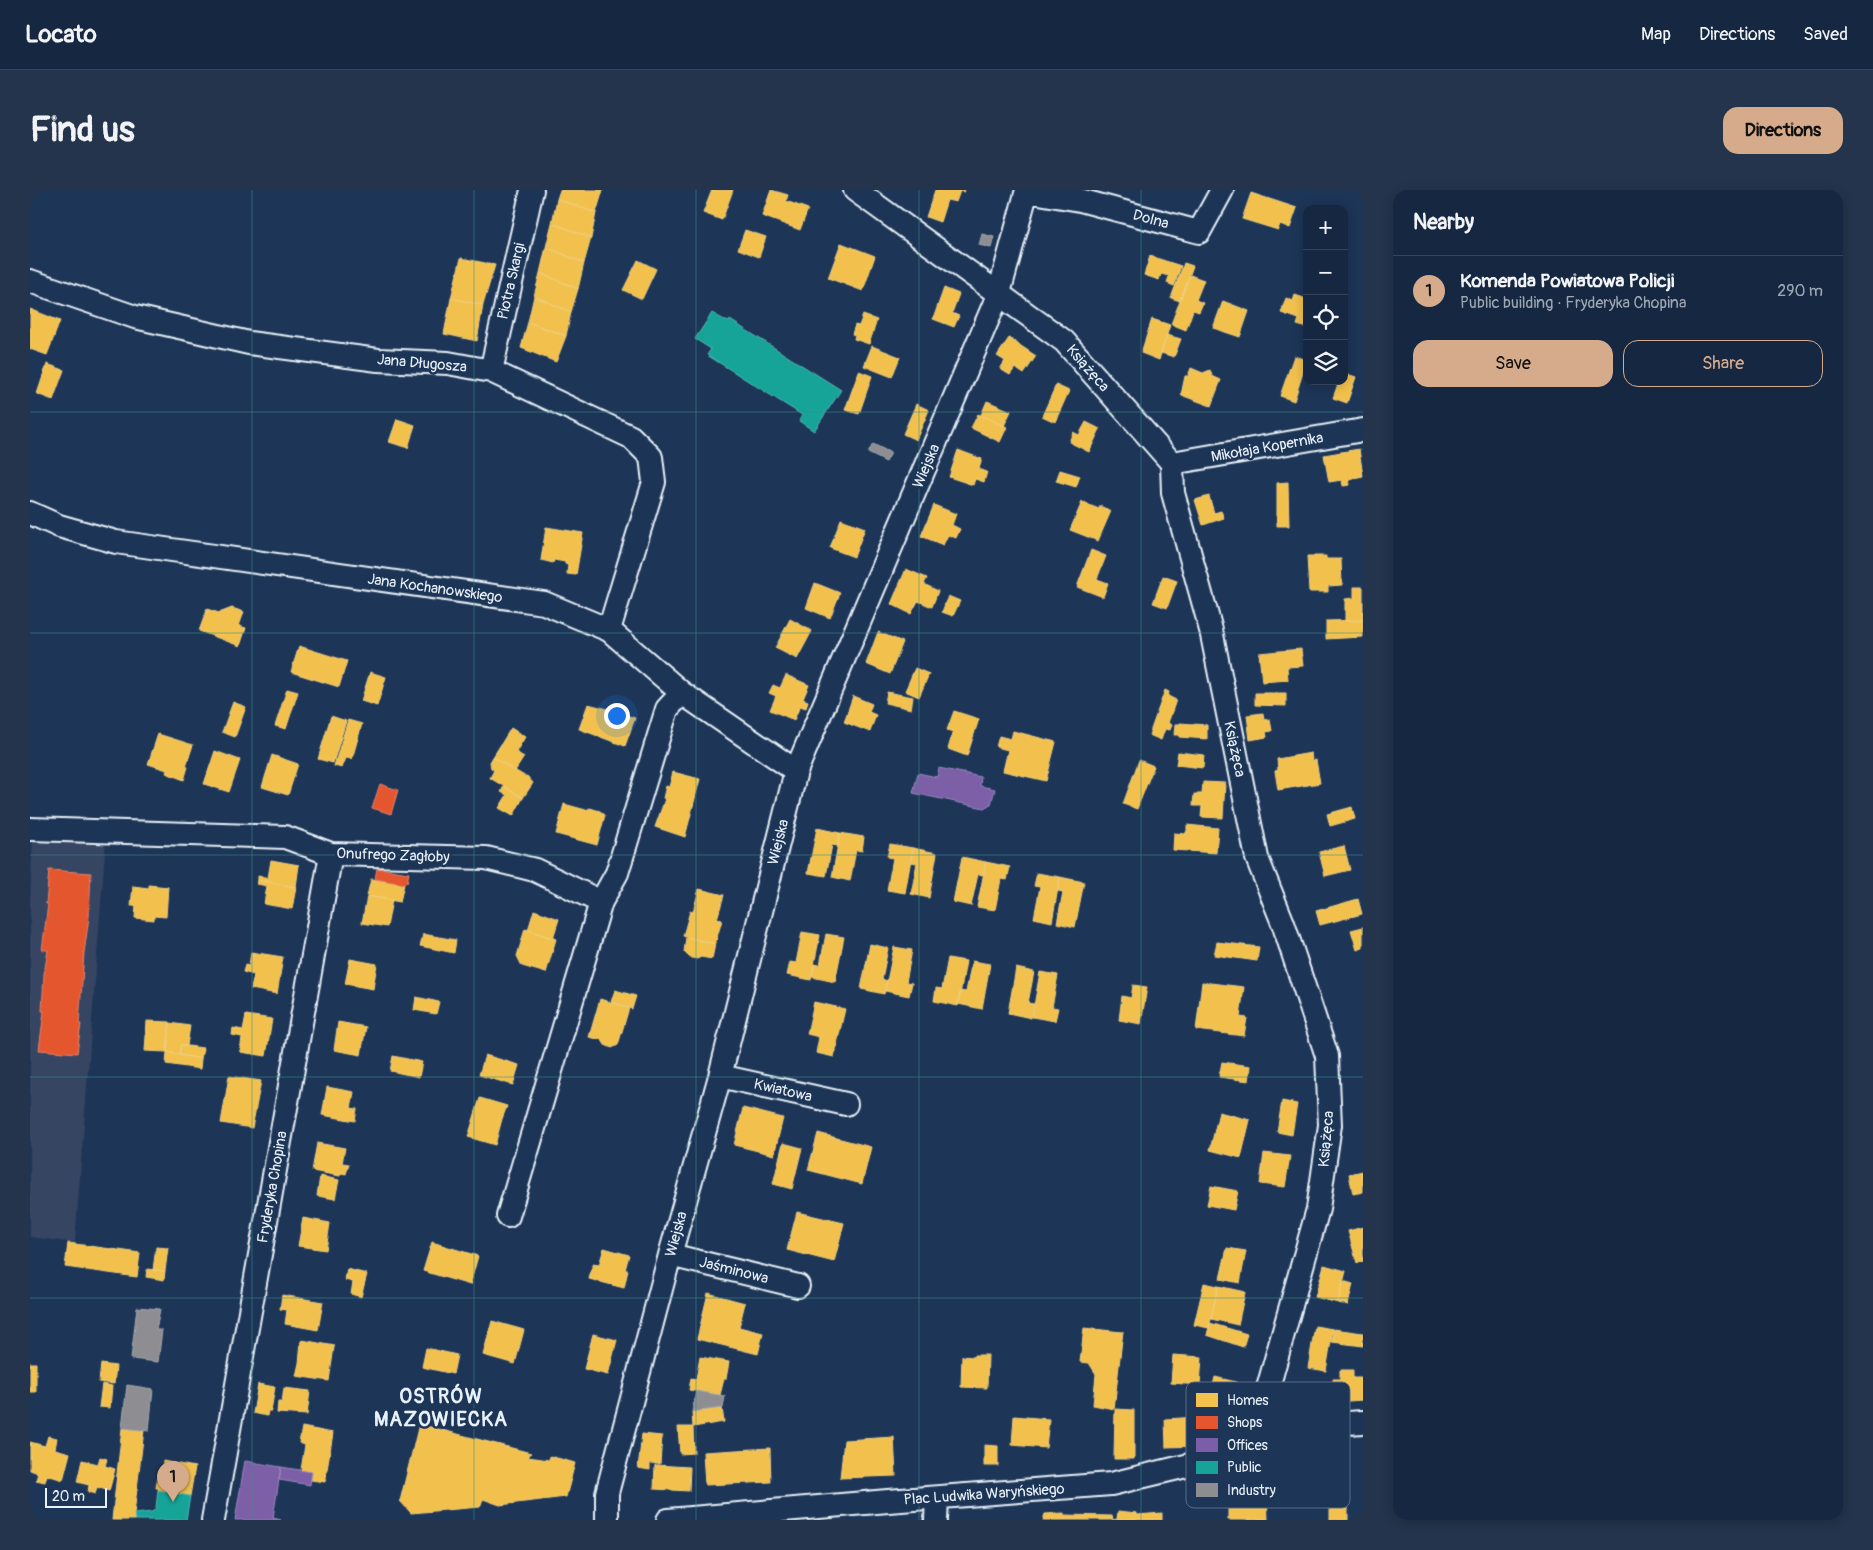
<!DOCTYPE html>
<html lang="en">
<head>
<meta charset="utf-8">
<style>
  :root { --surface:#162841; --page:#23344c; --text:#f1f3f6; --muted:#9ea6b1; --line:#35445a; --accent:#d6ab8b }
  body { margin:0; font-family:Pangolin,sans-serif; background:var(--page); color:var(--text) }
  .controls { position:absolute; right:15px; top:15px; display:grid; overflow:hidden; border-radius:10px; box-shadow:0 2px 12px #0003 }
  .controls button { width:45px; height:45px; display:grid; place-items:center; padding:0; border:0; border-bottom:1px solid var(--line); background:var(--surface); color:var(--text); font:25px sans-serif }
  .scale { position:absolute; left:15px; bottom:12px; width:62px; box-sizing:border-box; padding-left:5px; border:2px solid #e8f1f8; border-top:0; font-size:14px; line-height:18px; white-space:nowrap; color:#e8f1f8; -webkit-text-stroke:4px #1d3557; paint-order:stroke }
  .you { position:absolute; left:586px; top:525px; width:18px; height:18px; margin:-12px; border:4px solid #fff; border-radius:50%; background:#1a73e8; box-shadow:0 0 0 8px #1a73e833 }
  .badge { display:grid; place-items:center; width:32px; height:32px; border-radius:50%; background:var(--accent); color:#111; font-size:16px; font-weight:700 }
  .pin { position:absolute; translate:-50% -41px; filter:drop-shadow(0 1px 2px #0008) }
  .pin::after { content:''; position:absolute; top:26px; width:18px; height:15px; background:inherit; clip-path:polygon(0 0,100% 0,50% 100%) }
  .list { margin:0; padding:0; list-style:none }
  h2 { display:flex; justify-content:space-between; align-items:center; height:65px; margin:0; padding:0 20px; font-size:21px }
  h2 small { font-size:16px; font-weight:400; color:var(--muted) }
  .list li { display:grid; grid-template-columns:32px 1fr auto; gap:15px; align-items:center; box-sizing:border-box; height:70px; padding:0 20px; border-top:1px solid var(--line) }
  .list b { display:block; font-size:19px; white-space:nowrap }
  .list p { margin:0; font-size:16px; white-space:nowrap; color:var(--muted) }
  .list em { font-size:16px; font-style:normal; color:var(--muted) }
  .actions { display:flex; gap:10px; padding:15px 20px }
  .actions a { flex:1; padding:11px 0; border:1px solid var(--accent); border-radius:15px; text-align:center; font-size:18px; color:var(--accent) }
  .actions .main { background:var(--accent); color:#111 }
  .icon { flex:none; width:28px; height:28px; fill:none; stroke:currentColor; stroke-width:2; stroke-linecap:round; stroke-linejoin:round }
  .map { position:relative; flex:none; width:1333px; height:1330px; overflow:hidden; border-radius:15px }
  header { display:flex; align-items:center; gap:30px; box-sizing:border-box; height:70px; padding:0 25px; background:var(--surface); border-bottom:1px solid var(--line) }
  header strong { font-size:24px }
  nav { display:flex; gap:28px; margin-inline-start:auto; font-size:18px }
  .intro { display:flex; align-items:center; justify-content:space-between; box-sizing:border-box; height:120px; padding:0 30px }
  h1 { margin:0; font-size:35px }
  .button { padding:12px 22px; border-radius:15px; background:var(--accent); color:#111; font-size:18px; font-weight:700 }
  main { display:flex; gap:30px; padding:0 30px }
  aside { flex:1; background:var(--surface); border-radius:15px; box-shadow:0 2px 12px #0003 }
  .map>svg:first-child { display:block }
</style>
</head>
<body>
<header>
<strong>Locato</strong>
<nav><a>Map</a><a>Directions</a><a>Saved</a></nav>
</header>
<div class="intro"><h1>Find us</h1><a class="button">Directions</a></div>
<main>
<div class="map">
<svg width="1333" height="1330" viewBox="0 0 1333 1330">
  <rect width="100%" height="100%" fill="#1d3557"/>
  <filter id="ink" filterUnits="userSpaceOnUse"><feTurbulence type="fractalNoise" baseFrequency=".02" numOctaves="2"/><feDisplacementMap in="SourceGraphic" scale="10" xChannelSelector="R" yChannelSelector="G"/><feConvolveMatrix kernelMatrix="1 2 1 2 8 2 1 2 1" color-interpolation-filters="sRGB"/></filter>
  <g filter="url(#ink)">
    <!-- built -->
    <path fill="#344462" d="M3,647L76,649L45,1053L0,1047V708Z"/>
    <!-- homes -->
    <path fill="#f2c14e" stroke="#efcf81" d="M530,0H573L566,23L527,9Z
      M682,0H703L692,30L673,23Z
      M741,0L758,5L756,11L778,19L770,40L732,26Z
      M905,0H935L934,2L930,1L926,12L917,10L910,32L896,27Z
      M1221,3L1267,18L1260,38L1250,34L1248,40L1212,29Z
      M527,9L566,23L561,48L522,33Z
      M522,33L561,48L554,73L516,57Z
      M715,40L736,47L729,67L708,59Z
      M811,53L845,66L833,101L798,88Z
      M516,57L554,73L548,99L510,83Z
      M1120,66L1151,76L1144,96L1137,93L1139,86L1131,84L1129,90L1114,85Z
      M431,68L465,75L453,115L421,108Z
      M608,70L626,79L612,109L593,100Z
      M1154,73L1163,76L1150,111L1141,108Z
      M510,83L548,99L541,122L504,106Z
      M1160,85L1174,90L1166,110L1173,113L1169,122L1163,120L1156,140L1141,134Z
      M914,98L929,104L922,123L929,126L924,137L903,129Z
      M1265,105L1277,109V138L1267,135L1269,129L1251,123L1256,108L1263,111Z
      M504,106L541,122L536,146L498,132Z
      M421,108L453,115L447,151L414,144Z
      M1193,111L1219,121L1210,147L1183,138Z
      M0,119L30,131L17,165L0,159Z
      M833,125L847,130L839,154L824,149L825,145L822,144L825,135L829,136Z
      M1122,129L1140,135L1129,170L1111,163Z
      M498,132L536,146L526,172L491,158Z
      M1137,145L1151,149L1144,167L1131,163Z
      M979,148L1006,166L994,184L985,178L980,185L970,179L975,171L967,166Z
      M842,156L870,167L862,187L834,176Z
      M1264,166L1277,170L1264,211L1250,206Z
      M17,174L34,180L23,210L7,204Z
      M1161,178L1173,183L1180,180L1182,186L1191,190L1181,216L1151,205L1155,186H1158Z
      M829,181L842,186L829,224L815,220Z
      M1314,183L1326,187L1317,213L1303,208L1309,191H1314Z
      M1026,195L1039,201L1025,232L1012,226Z
      M957,211L981,221L974,236L951,225Z
      M886,214L899,220L886,250L873,244Z
      M948,224L977,237L970,252L941,238Z
      M367,229L385,235L378,258L359,252Z
      M1056,232L1070,239L1059,262L1039,252L1043,242L1049,245Z
      M1329,259L1333,286L1319,289L1320,295L1313,296L1312,290L1299,292L1294,265Z
      M928,260L952,269L949,279L957,282L954,292L945,289L943,295L919,287Z
      M1030,280L1050,286L1046,297L1026,291Z
      M1258,292L1259,336H1247V293Z
      M1179,306L1184,323L1191,321L1194,328L1173,335L1165,310Z
      M1052,312L1069,319L1070,316L1081,321L1068,351L1040,340Z
      M904,315L926,324L922,335L930,339L926,348L918,345L913,355L891,346Z
      M811,329L835,338L824,367L800,358Z
      M516,337L553,343L546,385L537,384L538,375L535,374V372L524,370L523,373L511,370Z
      M1061,360L1076,366L1067,389L1078,393L1073,407L1047,397Z
      M1277,366H1296V369H1311L1312,395L1298,396V402H1279Z
      M876,379L897,388L894,394L908,401L902,417L888,411L881,424L861,414Z
      M1133,386L1147,391L1137,418L1123,413Z
      M785,393L810,403L800,428L776,418Z
      M1324,397H1333V430L1315,431V409L1324,408Z
      M918,406L930,411L923,426L912,422Z
      M202,418L214,422L209,436L216,438L210,456L169,441L177,419L189,423Z
      M760,429L782,441L767,469L745,458Z
      M1333,430V447L1296,449V431Z
      M848,442L873,452L860,484L836,474Z
      M269,456L317,471L309,497L261,482Z
      M1271,459L1273,476L1257,477L1258,490L1232,492L1229,463Z
      M885,478L899,484L889,507L875,501Z
      M340,482L356,487L347,516L331,511Z
      M756,485L779,495L773,509L778,511L776,518L770,516L764,530L740,520L746,506L739,503L743,495L750,498Z
      M257,499L268,502L256,539L245,536Z
      M1135,500L1139,502L1138,506L1146,510L1138,533L1142,535L1140,540L1135,539L1131,550L1119,545Z
      M857,502L883,507L881,519L855,513Z
      M1225,503H1256V516L1225,515Z
      M823,506L842,514L839,522L846,525L840,542L814,532Z
      M203,512L216,517L205,547L192,542Z
      M558,514L582,520L583,517L587,515L592,517L593,524L605,528L595,556L549,539Z
      M924,521L949,529L937,566L918,559L923,542L917,540Z
      M1233,523L1234,530L1240,529L1242,541L1236,542L1237,547L1220,550L1217,525Z
      M301,526L316,531L303,573L288,569Z
      M318,530L332,534L322,569L316,568L312,578L304,576Z
      M1150,533L1177,535V549L1149,547V545H1144L1145,534H1150Z
      M481,538L495,547L486,562L494,567L485,581L463,567Z
      M983,541L1026,552L1016,591L973,581L978,560L966,557L969,546L981,549Z
      M128,544L163,555L156,576L158,577L154,590L136,583L137,580L118,574Z
      M185,561L210,570L199,602L174,594Z
      M1148,562L1174,565L1173,578L1146,575Z
      M1281,563L1282,571L1286,570L1290,593L1248,600L1245,581L1248,580L1247,569Z
      M242,565L268,574L258,605L232,597Z
      M463,567L496,587L497,586L503,593L493,608L460,588L464,580L461,578L460,572Z
      M1109,570L1124,576L1107,619L1093,614Z
      M643,582L670,589L655,647L625,637L635,609L633,608L636,596L639,597Z
      M1173,592L1195,593L1193,628L1171,627L1172,616H1163L1164,604H1172Z
      M474,596L493,608L483,626L469,618L477,605L471,602Z
      M534,614L556,620L560,618L570,621L575,625L567,655L526,644Z
      M1322,617L1325,629L1300,636L1297,624Z
      M1157,635L1188,638L1186,663L1143,660L1144,643L1155,644L1157,641Z
      M787,638L810,643L808,656L802,655L796,686L778,683Z
      M810,643L834,647L832,661L826,660L820,691L802,687Z
      M860,654L883,658L875,703L857,700L863,668L857,667Z
      M1314,656L1320,680L1295,686L1289,662Z
      M883,658L907,663L899,708L881,704L887,673L881,672Z
      M932,667L956,672L953,685L948,684L941,716L923,712Z
      M241,670L269,675L266,697L228,690V686L238,688Z
      M956,672L980,677L977,690L971,689L965,720L947,717Z
      M1007,683L1030,687L1022,732L1004,728L1010,697L1004,696Z
      M1030,687L1054,692L1045,737L1027,733L1033,702L1028,701Z
      M341,689L374,694L370,712L337,706Z
      M228,690L266,697L262,719L234,714L237,696L227,694Z
      M119,695L138,697L136,727L124,726V730L105,728L106,716H101L103,696L119,698Z
      M669,699L694,705L687,729L692,730L685,754L653,746L660,721L663,722Z
      M337,706L362,710L357,737L332,733Z
      M1328,709L1332,724L1290,735L1286,721Z
      M504,720L529,729L523,748L498,740Z
      M1333,737V758L1327,760L1321,740Z
      M495,739L526,749L516,783L492,776L487,766Z
      M772,742L790,745L781,790L757,785L760,772L766,773Z
      M393,744L426,750L424,763L390,756Z
      M796,744L814,747L805,792L782,787L784,774L790,775Z
      M656,747L685,754L682,769L671,767L667,769L662,768L654,762Z
      M1187,752L1229,757L1227,771L1184,765Z
      M840,754L858,758L852,789L857,791L854,804L831,799Z
      M864,757L882,760L876,792L882,793L879,806L855,801Z
      M221,762L253,767L247,804L221,799L224,785L213,782L215,775L219,776Z
      M918,768L936,771L928,816L904,811L906,798L912,799Z
      M320,769L347,774L343,799L315,794Z
      M942,771L960,774L952,819L928,814L930,801L936,802Z
      M986,778L1004,782L998,813L1004,814L1001,828L978,823Z
      M1010,782L1028,785L1022,817L1028,818L1025,831L1002,827Z
      M1172,792L1214,797L1210,827L1217,828L1214,846L1166,840Z
      M1103,795L1117,797L1111,834L1089,830L1092,806L1101,808Z
      M585,800L606,806L602,819L581,812Z
      M386,807L409,812L406,824L384,820Z
      M570,809L599,818L588,855L582,858L575,855L572,850L559,847Z
      M784,812L815,819L804,867L786,863L789,847L777,844Z
      M216,825L242,829L236,866L210,862L212,847L202,845L203,838L213,840Z
      M117,831L140,832L137,862L115,861Z
      M308,832L336,837L331,865L304,860Z
      M140,833L160,836L157,856L151,855L149,865L137,862Z
      M151,855L173,858L171,869L149,865Z
      M137,862L171,869L170,879L136,874Z
      M455,865L489,875L483,895L449,885Z
      M363,866L392,872L389,887L360,881Z
      M1192,872L1221,876L1219,891L1189,887Z
      M199,886L231,891L222,938L191,933Z
      M297,897L324,902L321,918L327,919L325,931L292,925Z
      M450,908L477,916L472,929L465,955L438,947Z
      M1252,911L1267,914L1262,945L1247,942Z
      M713,918L753,928L744,965L704,955Z
      M1189,922L1220,930L1211,968L1180,960Z
      M788,943L841,957L832,994L778,980Z
      M287,953L315,958L312,973L319,974L316,984L311,983L310,986L282,981Z
      M753,953L772,958L762,999L743,994Z
      M1234,963L1260,966L1255,997L1230,994Z
      M1333,981V1002L1323,1004L1319,984Z
      M290,986L309,990L305,1009L287,1006Z
      M1181,996L1208,1001L1204,1020L1177,1015Z
      M767,1022L814,1033L804,1072L757,1060Z
      M273,1028L300,1033L296,1060L268,1056Z
      M1333,1037V1072L1327,1073L1318,1041Z
      M402,1052L448,1066L440,1095L393,1081Z
      M38,1053L110,1063L107,1087L35,1077Z
      M126,1057L138,1058L135,1081L123,1080Z
      M574,1058L599,1065L595,1080H598L594,1098L559,1089L563,1074L569,1075Z
      M1197,1058L1216,1061L1210,1093L1190,1089Z
      M1294,1075L1316,1081L1308,1113L1285,1107Z
      M117,1079L135,1081L134,1090L116,1087Z
      M317,1079L337,1084L331,1107L321,1104L323,1092L315,1090Z
      M1313,1091L1323,1094L1318,1115L1308,1113Z
      M1174,1093L1188,1096L1179,1138L1164,1135Z
      M1188,1096L1215,1102L1208,1135L1181,1129Z
      M678,1103L715,1113L709,1137L733,1143L728,1164L667,1149Z
      M252,1105L293,1112L288,1140L255,1134L257,1120L250,1119Z
      M462,1131L494,1140L485,1174L453,1165Z
      M1180,1133L1217,1144L1213,1157L1177,1145Z
      M1285,1136L1303,1139L1296,1181L1278,1178Z
      M1054,1138L1092,1142L1093,1141L1084,1219L1063,1215L1066,1184L1059,1173L1050,1172Z
      M1304,1139L1333,1143V1156L1302,1152Z
      M563,1144L587,1150L578,1185L554,1179Z
      M272,1150L305,1156L304,1157L299,1191L266,1186L269,1173L271,1151Z
      M396,1158L427,1165L423,1184L392,1177Z
      M944,1165H958L957,1198L931,1197L932,1166L944,1167Z
      M1143,1165L1172,1167L1170,1195L1141,1193Z
      M670,1167L699,1172L696,1189H694L690,1205L659,1200L661,1188L666,1189Z
      M0,1173H6V1202H0Z
      M71,1174L86,1176L84,1194L69,1192Z
      M1310,1180H1323V1188H1331L1333,1210L1304,1212L1303,1189H1310Z
      M1185,1187L1206,1192L1202,1210L1208,1211L1205,1223L1200,1221L1196,1235L1175,1230L1177,1223L1172,1221L1174,1212L1179,1213Z
      M72,1194L82,1196L80,1218L69,1217Z
      M228,1194L245,1197L241,1221H238L237,1226L223,1223Z
      M254,1198L280,1201L277,1225L247,1223L248,1212H252Z
      M692,1218L694,1232L663,1237L662,1222Z
      M1085,1219L1104,1220V1269H1084Z
      M984,1226L1019,1229L1016,1258L982,1255Z
      M1168,1227L1169,1256L1136,1257L1135,1229Z
      M389,1234L501,1263L498,1267L519,1270L520,1266L545,1273L536,1307L470,1315L453,1309L450,1317L381,1323L370,1311Z
      M272,1237L303,1243L295,1292L281,1290L282,1282L271,1280L275,1255L269,1253Z
      M648,1237H663L664,1263L650,1264Z
      M92,1238L114,1240L104,1324L105,1330H82Z
      M612,1244L632,1246L630,1274L620,1273V1280L608,1278Z
      M18,1246L27,1248L25,1259L40,1263L33,1290L17,1285L15,1292L6,1290L8,1283L0,1280V1252L15,1256Z
      M864,1247L866,1286L810,1288L814,1250Z
      M954,1255L968,1256V1276H954Z
      M740,1258L741,1292L675,1295L673,1262Z
      M70,1267L77,1269L75,1276L85,1279L79,1301L67,1297L65,1304L58,1302L59,1295L47,1292L52,1270L68,1274Z
      M133,1271L165,1277L160,1306L128,1300L129,1298H126L128,1285L131,1286Z
      M625,1275L660,1277L659,1301L624,1299Z
      M1236,1278L1238,1330H1198V1306H1200V1291L1204,1288L1217,1289L1218,1279V1281L1235,1280Z
      M1300,1314H1318V1330H1300Z
      M1088,1321L1107,1323V1325L1132,1323V1330H1013L1015,1324L1034,1323V1325L1082,1326L1083,1330L1087,1329Z"/>
    <!-- shops -->
    <path fill="#e4572e" stroke="#e5856b" d="M350,594L368,600L361,624L342,618Z
      M347,678L379,683L377,693L375,692L374,694L345,689Z
      M19,680L61,683L59,727L54,763L49,834H51L47,863L9,860L14,821H12L14,784L18,760H12L18,714H16Z"/>
    <!-- offices -->
    <path fill="#7b5ea7" stroke="#9c8abf" d="M909,578L951,587L950,596L965,599L961,614L954,618L883,603L888,583L907,587Z
      M215,1271L251,1277L243,1328L251,1330H205Z
      M251,1277L282,1282L280,1295L249,1290Z"/>
    <!-- public -->
    <path fill="#17a398" stroke="#56bab5" d="M682,123L698,132L700,130L811,200L784,241L769,231L772,225L677,165L681,159L665,149Z
      M128,1300L160,1306L156,1330H105L104,1324L122,1322L126,1318Z"/>
    <!-- industry -->
    <path fill="#8d8d92" stroke="#a8abb1" d="M952,44L964,47L961,58L949,55Z
      M843,254L861,263L856,272L838,263Z
      M107,1117L130,1119L126,1140H132L128,1172L101,1169Z
      M97,1195L123,1199L119,1241L92,1238Z
      M666,1201L695,1206L693,1218L662,1222Z"/>
    <g fill="none" stroke-linecap="round" stroke-linejoin="round">
      <defs>
        <path id="minor" d="M825,0L1034,151L1142,273L1143,303L1181,440L1227,668L1253,733L1297,866L1300,935L1288,1019L1231,1223L1234,1250
          M997,1L1050,10L1169,42L1192,0
          M0,91L105,127L219,153L348,170L418,173L461,181L601,247L621,267L624,292L579,440
          M461,181L502,0
          M1142,273L1333,240
          M0,323L29,336L86,352L514,413L579,440L652,503L766,581
          M0,639L255,647L301,664L456,668L505,680L571,712
          M690,886L816,914
          M478,1026L571,712L587,683L637,519L652,503
          M640,1065L768,1096
          M183,1330L301,664
          M577,1330V1303L640,1065L690,886L766,581L969,103L997,0
          M638,1330L858,1311L1081,1294L1156,1276L1234,1250L1302,1234L1333,1232
          M906,1330L907,1308"/>
      </defs>
      <!-- minor casing -->
      <use href="#minor" stroke="#e8f1f8" stroke-width="26"/>
      <!-- minor -->
      <use href="#minor" stroke="#1d3557" stroke-width="22"/>
    </g>
  </g>
  <!-- grid -->
  <path fill="none" stroke="#3a8f8a" stroke-width="1" stroke-opacity="0.55" d="M222,0V1330M444,0V1330M666,0V1330M889,0V1330M1111,0V1330M0,222H1333M0,443H1333M0,665H1333M0,887H1333M0,1108H1333"/>
  <g text-anchor="middle" stroke-width="5" stroke-linejoin="round" paint-order="stroke">
    <!-- street labels -->
    <g font-size="15" fill="#e8f1f8" stroke="#1d3557">
      <text transform="translate(1121 29) rotate(15)" y="5">Dolna</text>
      <text transform="translate(481 91) rotate(-77)" y="5">Piotra Skargi</text>
      <text transform="translate(392 173) rotate(5)" y="5">Jana Długosza</text>
      <text transform="translate(1058 178) rotate(49)" y="5">Książęca</text>
      <text transform="translate(1237 257) rotate(-10)" y="5">Mikołaja Kopernika</text>
      <text transform="translate(896 276) rotate(-67)" y="5">Wiejska</text>
      <text transform="translate(405 398) rotate(8)" y="5">Jana Kochanowskiego</text>
      <text transform="translate(1205 559) rotate(78)" y="5">Książęca</text>
      <text transform="translate(748 652) rotate(-76)" y="5">Wiejska</text>
      <text transform="translate(363 665) rotate(2)" y="5">Onufrego Zagłoby</text>
      <text transform="translate(753 900) rotate(13)" y="5">Kwiatowa</text>
      <text transform="translate(1296 949) rotate(-85)" y="5">Książęca</text>
      <text transform="translate(242 997) rotate(-80)" y="5">Fryderyka Chopina</text>
      <text transform="translate(646 1044) rotate(-75)" y="5">Wiejska</text>
      <text transform="translate(704 1080) rotate(14)" y="5">Jaśminowa</text>
      <text transform="translate(954 1304) rotate(-4)" y="5">Plac Ludwika Waryńskiego</text>
    </g>
    <!-- district labels -->
    <g font-size="20" font-weight="bold" letter-spacing="1" fill="#e8f1f8" stroke="#1d3557">
      <text x="411" y="1213">OSTRÓW<tspan x="411" dy="23">MAZOWIECKA</tspan></text>
    </g>
  </g>
  <!-- legend -->
  <rect x="1156" y="1192" width="164" height="126" rx="8" fill="#1d3557" stroke="#5a6d87" stroke-width="1"/>
  <rect x="1166" y="1203" width="22" height="14" fill="#f2c14e"/>
  <rect x="1166" y="1226" width="22" height="13" fill="#e4572e"/>
  <rect x="1166" y="1248" width="22" height="14" fill="#7b5ea7"/>
  <rect x="1166" y="1271" width="22" height="13" fill="#17a398"/>
  <rect x="1166" y="1293" width="22" height="14" fill="#8d8d92"/>
  <g font-size="14" fill="#e8f1f8">
    <text x="1197" y="1215">Homes</text>
    <text x="1197" y="1237">Shops</text>
    <text x="1197" y="1260">Offices</text>
    <text x="1197" y="1282">Public</text>
    <text x="1197" y="1305">Industry</text>
  </g>
</svg>
<div class="controls">
<button>+</button>
<button>−</button>
<button><svg class="icon" aria-label="locate" viewBox="0 0 24 24"><circle cx="12" cy="12" r="6"/><path d="M12 2v4M12 18v4M2 12h4M18 12h4"/></svg></button>
<button><svg class="icon" aria-label="layers" viewBox="0 0 24 24"><path d="M12 4l9 5-9 5-9-5zM3 14l9 5 9-5"/></svg></button>
</div>
<div class="scale">20 m</div>
<div class="you"></div>
<div class="pin badge" style="left:143px;top:1312px">1</div>
</div>
<aside>
<h2>Nearby<small></small></h2>
<ul class="list">
<li><span class="badge">1</span><div><b>Komenda Powiatowa Policji</b><p>Public building · Fryderyka Chopina</p></div><em>290 m</em></li>
</ul>
<div class="actions"><a class="main">Save</a><a>Share</a></div>
</aside>
</main>
</body>
</html>
